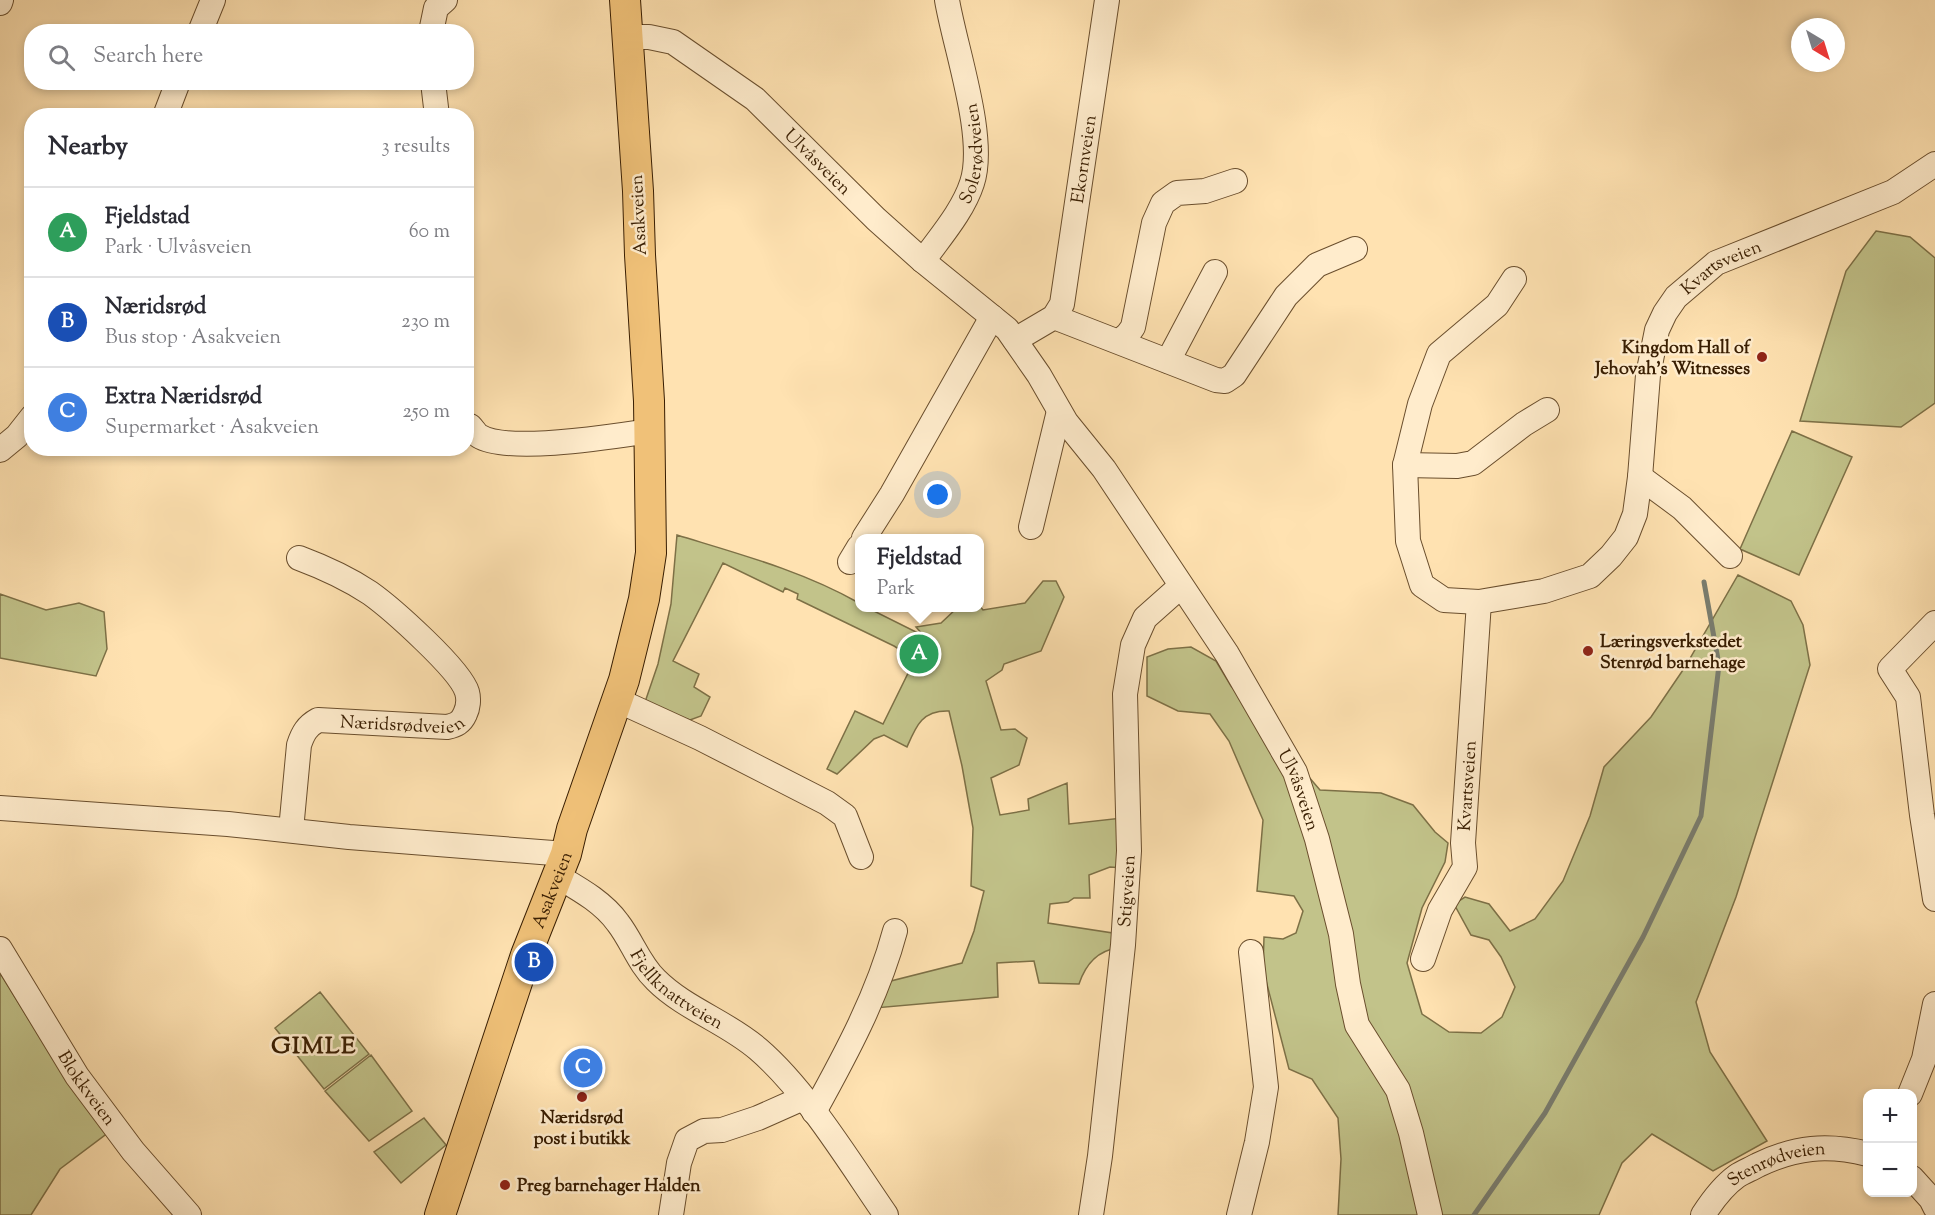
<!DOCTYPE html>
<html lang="en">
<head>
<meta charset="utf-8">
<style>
  :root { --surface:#fff; --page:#f7f7f7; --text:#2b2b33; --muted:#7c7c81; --line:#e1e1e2; --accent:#8f2418 }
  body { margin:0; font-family:"Sorts Mill Goudy",serif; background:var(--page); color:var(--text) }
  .controls { position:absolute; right:18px; bottom:18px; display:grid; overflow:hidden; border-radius:12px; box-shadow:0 3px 9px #0003 }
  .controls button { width:54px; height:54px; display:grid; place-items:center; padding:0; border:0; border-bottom:2px solid var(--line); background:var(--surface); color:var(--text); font:30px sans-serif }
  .compass { position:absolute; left:1791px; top:18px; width:54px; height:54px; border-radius:50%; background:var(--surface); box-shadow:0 3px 9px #0003; rotate:142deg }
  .you { position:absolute; left:938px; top:495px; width:21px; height:21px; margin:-15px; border:4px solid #fff; border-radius:50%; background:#1a73e8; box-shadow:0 0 0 9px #1a73e833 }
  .badge { display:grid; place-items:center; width:39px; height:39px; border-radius:50%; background:var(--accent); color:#fff; font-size:20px; font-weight:700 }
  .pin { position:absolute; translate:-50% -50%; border:3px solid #fff; box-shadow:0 2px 6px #0006 }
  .popup { position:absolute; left:855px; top:534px; width:129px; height:78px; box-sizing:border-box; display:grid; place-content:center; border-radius:12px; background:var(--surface); filter:drop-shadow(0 2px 4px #0005); font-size:20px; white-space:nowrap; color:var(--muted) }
  .popup b { font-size:22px; color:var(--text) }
  .popup::after { content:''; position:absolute; left:50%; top:100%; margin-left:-12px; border:12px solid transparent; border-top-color:var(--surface) }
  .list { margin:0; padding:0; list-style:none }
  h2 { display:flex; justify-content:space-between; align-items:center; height:78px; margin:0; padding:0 24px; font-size:26px }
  h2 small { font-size:20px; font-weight:400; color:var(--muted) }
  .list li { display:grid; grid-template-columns:39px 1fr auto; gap:18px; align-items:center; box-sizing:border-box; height:90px; padding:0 24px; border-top:2px solid var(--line) }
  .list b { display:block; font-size:22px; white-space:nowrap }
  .list p { margin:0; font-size:20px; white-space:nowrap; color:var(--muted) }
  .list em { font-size:20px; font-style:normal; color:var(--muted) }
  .icon { flex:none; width:33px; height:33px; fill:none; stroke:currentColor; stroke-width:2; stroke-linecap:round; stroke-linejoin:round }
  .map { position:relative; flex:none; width:1935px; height:1215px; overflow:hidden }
  .search { position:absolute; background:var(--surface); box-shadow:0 3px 9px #0003; left:24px; top:24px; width:450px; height:66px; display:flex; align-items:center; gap:15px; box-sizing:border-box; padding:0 21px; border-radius:24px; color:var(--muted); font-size:22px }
  .panel { position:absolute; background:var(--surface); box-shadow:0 3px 9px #0003; left:24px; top:108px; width:450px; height:348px; border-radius:24px }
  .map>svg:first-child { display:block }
</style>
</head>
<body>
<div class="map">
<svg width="1935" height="1215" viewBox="0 0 1935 1215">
  <rect width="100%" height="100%" fill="#ffe2b1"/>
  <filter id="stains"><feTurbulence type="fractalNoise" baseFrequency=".00333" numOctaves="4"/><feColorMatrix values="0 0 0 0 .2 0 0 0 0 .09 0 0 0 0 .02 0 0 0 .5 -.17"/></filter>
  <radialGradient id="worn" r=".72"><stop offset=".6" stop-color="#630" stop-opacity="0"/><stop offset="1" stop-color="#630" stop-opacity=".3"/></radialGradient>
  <!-- green -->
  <path fill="#c2c38a" stroke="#7d7046" stroke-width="1.5" d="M1876,231L1910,237L1935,258V403L1901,427L1800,421L1846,271Z
    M1792,431L1852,457L1799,575L1740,549Z
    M677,535C739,554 803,571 859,603V608H868L924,636L916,627L941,623L957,608H979V605L983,610L1025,603L1043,581H1056L1064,597L1041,651L1004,664L1002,670L986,681L1001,730L1015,729L1027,738L1019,765L991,778L1000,815L1029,810L1028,799L1067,783L1069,824L1122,818L1123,868L1110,867L1089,875L1090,898H1074L1068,902L1050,904L1048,923L1119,934L1117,948C1097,951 1085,966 1079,984L1039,983L1034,961L997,963L998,997L875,1008L887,982L962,963L974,931L984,891L971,886L973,828L962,766L949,711C922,710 916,726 907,747L884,735L874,739L837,774L827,769L855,711L883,724L915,659L894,646L797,599L798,594L785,588L783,592L723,563L673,661L699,674L694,687L710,697L701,716L690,720L644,705L658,664L671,604Z
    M1738,575L1791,601L1803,625L1810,665L1736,897L1696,1002L1710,1052L1767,1141L1713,1171L1652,1134L1622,1163L1599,1215H1338L1341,1159L1338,1118L1312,1079L1289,1069L1263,969L1264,937L1283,939L1296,933L1303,911L1294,896L1257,891L1263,820L1229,741L1210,714L1178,711L1147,696V657L1168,649L1191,647L1216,661L1231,686L1320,790L1381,793L1413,805L1435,832L1448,843L1445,862L1422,908L1407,963L1422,1014L1449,1032L1481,1033L1502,1017L1515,987L1501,957L1489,940L1471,935L1454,904L1465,897L1489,904L1510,931L1535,919L1563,881L1590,816L1604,767L1651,717L1685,667Z
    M0,594L46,610L79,603L104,612L107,649L96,676L0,658Z
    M0,973L49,1052L109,1132L60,1169L31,1215H0Z
    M320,992L369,1054L324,1089L275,1028Z
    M371,1055L412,1111L369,1141L325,1091Z
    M424,1118L446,1145L401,1183L374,1152Z"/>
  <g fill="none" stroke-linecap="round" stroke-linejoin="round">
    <!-- stream -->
    <path stroke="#797c6e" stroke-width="5" d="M1474,1215L1545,1113L1643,937L1701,816L1719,665L1704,582"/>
    <defs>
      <g id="minor">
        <path d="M0,3L1,0"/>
        <path d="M200,32L213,0"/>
        <path d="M431,32L436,8L445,0"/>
        <path id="s1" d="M628,37H649L673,42L755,99L876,219L923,261L1007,329L1039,375L1066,422L1104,469L1227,654L1295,772L1317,839L1341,934L1348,984L1357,1025L1398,1090L1411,1133L1430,1215"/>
        <path d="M433,82L437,116"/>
        <path d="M165,116L178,82"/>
        <path id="s2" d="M923,261C940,237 963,211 972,183C987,138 955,48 947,0"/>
        <path id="s3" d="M1514,279L1497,305L1439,354L1420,404L1405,465L1408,541L1422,585L1444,600L1479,602L1544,591L1590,576L1611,556L1626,537L1635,514L1640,477L1648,375L1657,330L1665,313L1676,297L1716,263L1893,192L1935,164"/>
        <path d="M1054,317L1216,380L1225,381L1234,375L1286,296L1317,265L1355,249"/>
        <path id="s4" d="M1015,340L1054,317L1062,304L1107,0"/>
        <path d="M1120,341L1128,334L1133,327L1154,223L1163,203L1177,193L1205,191L1235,181"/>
        <path d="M1168,361L1215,272"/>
        <path d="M470,426C473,429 476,434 479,436C508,454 615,436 649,431"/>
        <path d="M0,450L17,436L32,417"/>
        <path d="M1405,465L1457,466L1473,463L1524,424L1547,410"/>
        <path d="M1640,477L1682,508L1730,556"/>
        <path d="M1031,527L1059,411"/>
        <path d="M864,538L892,494L992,317"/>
        <path d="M850,562L859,547"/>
        <path d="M1935,623L1890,669L1908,697L1922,815L1935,899"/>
        <path d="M617,700L700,738L827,803L845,816L861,857"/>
        <path d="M0,808L228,824L349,837L566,854"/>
        <path id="s5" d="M291,830L299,745C303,733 307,726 318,720L447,727C456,725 461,723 465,714C468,708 469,699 467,692C460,669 391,608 370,593C349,579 323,567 299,558"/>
        <path id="s6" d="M557,876C579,889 603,902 618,923C632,941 639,964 656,980C685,1009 727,1022 758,1049C806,1090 850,1163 886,1215"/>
        <path id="s7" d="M0,949L77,1076L133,1151L189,1215"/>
        <path id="s8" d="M1423,959L1440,910L1465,867L1463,843L1479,602"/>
        <path d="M1910,1094L1924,1059L1935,1004"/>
        <path d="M814,1112C846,1054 878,995 895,931"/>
        <path d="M1912,1178L1931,1199L1935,1207"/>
        <path d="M671,1215L679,1163L687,1140L704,1131L722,1130L758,1118L803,1098"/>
        <path id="s9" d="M1091,1215L1100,1156L1123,945L1129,851L1125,694L1133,645L1145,618L1181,586"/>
        <path d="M1239,1215L1257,1142L1266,1087L1251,952"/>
        <path id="s10" d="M1703,1215C1712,1201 1723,1186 1737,1176C1743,1172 1751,1169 1758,1165C1795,1147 1827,1144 1868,1154"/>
      </g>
      <g id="major">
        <path id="s11" d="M440,1215L526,955L566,854L572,829L624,680L644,599L651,553L649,401L640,255L638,191L625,0"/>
      </g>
    </defs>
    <!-- minor casing -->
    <use href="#minor" stroke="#6a4e2d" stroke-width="26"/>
    <!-- major casing -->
    <use href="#major" stroke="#381d01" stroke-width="32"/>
    <!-- minor -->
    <use href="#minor" stroke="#ffeccc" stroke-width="24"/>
    <!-- major -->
    <use href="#major" stroke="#f0c178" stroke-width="30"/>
  </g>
  <!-- markers -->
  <g fill="#8f2418" stroke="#ffeccc" stroke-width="2">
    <circle cx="1762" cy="357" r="6"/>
    <circle cx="1588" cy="651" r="6"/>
    <circle cx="582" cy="1097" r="6"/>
    <circle cx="505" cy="1185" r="6"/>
  </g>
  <g text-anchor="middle" stroke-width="5" stroke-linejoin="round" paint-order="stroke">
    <!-- street labels -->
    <g font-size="18" fill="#381d01" stroke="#ffeccc">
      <text dy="6" stroke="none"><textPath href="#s2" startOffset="122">Solerødveien</textPath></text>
      <text dy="6" stroke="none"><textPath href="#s4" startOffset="207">Ekornveien</textPath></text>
      <text dy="6" stroke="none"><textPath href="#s1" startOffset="234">Ulvåsveien</textPath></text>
      <text transform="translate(638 215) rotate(-93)" y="6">Asakveien</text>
      <text dy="6" stroke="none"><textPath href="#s3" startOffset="878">Kvartsveien</textPath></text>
      <text dy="6" stroke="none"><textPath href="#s5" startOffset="202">Næridsrødveien</textPath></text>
      <text dy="6" stroke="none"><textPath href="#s8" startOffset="183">Kvartsveien</textPath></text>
      <text dy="6" stroke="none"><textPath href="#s1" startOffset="1034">Ulvåsveien</textPath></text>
      <text dy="6" stroke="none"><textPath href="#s11" startOffset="344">Asakveien</textPath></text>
      <text dy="6" stroke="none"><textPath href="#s9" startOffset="326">Stigveien</textPath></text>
      <text dy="6" stroke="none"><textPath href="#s6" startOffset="168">Fjellknattveien</textPath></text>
      <text dy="6" stroke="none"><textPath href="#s7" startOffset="164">Blokkveien</textPath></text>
      <text dy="6" stroke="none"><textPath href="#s10" startOffset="94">Stenrødveien</textPath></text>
    </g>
    <!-- poi labels -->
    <g font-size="18" font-weight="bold" fill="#381d01" stroke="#ffeccc" text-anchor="start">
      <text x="1750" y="353" text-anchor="end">Kingdom Hall of<tspan x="1750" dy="21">Jehovah's Witnesses</tspan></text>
      <text x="1600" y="647">Læringsverkstedet<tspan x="1600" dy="21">Stenrød barnehage</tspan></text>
      <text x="582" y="1123" text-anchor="middle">Næridsrød<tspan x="582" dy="21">post i butikk</tspan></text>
      <text x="517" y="1191">Preg barnehager Halden</text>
    </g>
    <!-- district labels -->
    <g font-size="24" font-weight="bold" letter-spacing="1.5" fill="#381d01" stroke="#ffeccc">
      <text x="314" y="1053">GIMLE</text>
    </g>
  </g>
  <rect width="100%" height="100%" filter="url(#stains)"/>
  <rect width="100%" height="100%" fill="url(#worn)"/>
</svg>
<div class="controls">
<button>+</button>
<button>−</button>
</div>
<svg class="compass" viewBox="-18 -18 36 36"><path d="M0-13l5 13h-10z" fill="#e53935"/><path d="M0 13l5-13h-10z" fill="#7c7c81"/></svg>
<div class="you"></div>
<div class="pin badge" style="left:919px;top:654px;background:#2e9e5b">A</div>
<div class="popup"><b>Fjeldstad</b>Park</div>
<div class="pin badge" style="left:534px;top:962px;background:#1a4fb4">B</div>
<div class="pin badge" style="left:583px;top:1068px;background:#3f7fe0">C</div>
<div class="search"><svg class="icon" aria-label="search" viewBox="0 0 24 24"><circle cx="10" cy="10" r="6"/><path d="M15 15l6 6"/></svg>Search here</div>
<section class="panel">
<h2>Nearby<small>3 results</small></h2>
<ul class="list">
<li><span class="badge" style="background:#2e9e5b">A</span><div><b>Fjeldstad</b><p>Park · Ulvåsveien</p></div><em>60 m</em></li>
<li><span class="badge" style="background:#1a4fb4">B</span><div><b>Næridsrød</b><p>Bus stop · Asakveien</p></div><em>230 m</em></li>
<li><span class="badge" style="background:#3f7fe0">C</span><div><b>Extra Næridsrød</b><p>Supermarket · Asakveien</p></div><em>250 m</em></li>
</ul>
</section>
</div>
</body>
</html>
